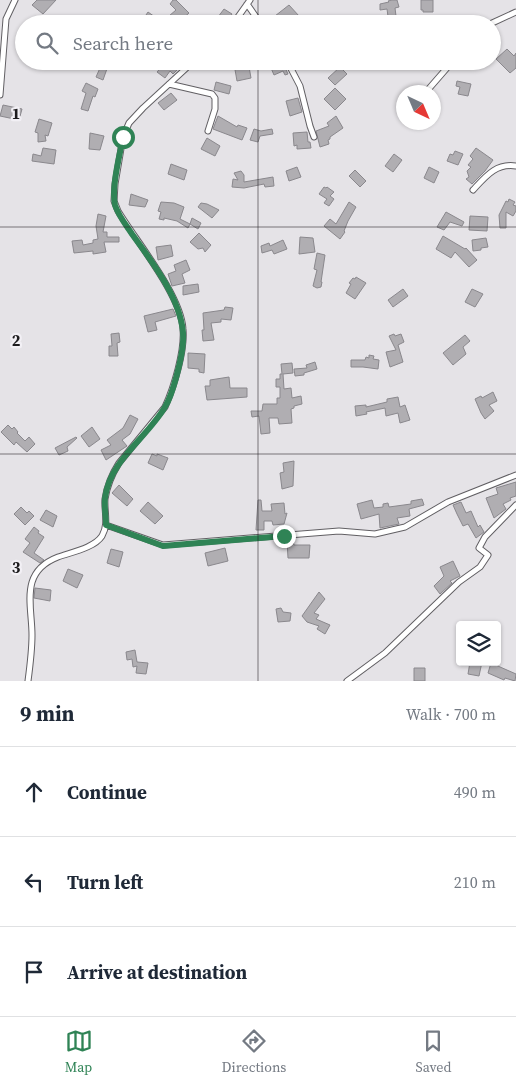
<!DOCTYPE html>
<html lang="en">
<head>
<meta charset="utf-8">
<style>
  :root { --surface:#fff; --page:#f6f6f7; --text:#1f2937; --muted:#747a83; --line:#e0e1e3; --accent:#2f8355 }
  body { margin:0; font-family:"Source Serif 4",serif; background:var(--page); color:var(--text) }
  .controls { position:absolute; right:15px; bottom:15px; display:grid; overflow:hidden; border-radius:5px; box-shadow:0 1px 4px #0004 }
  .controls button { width:45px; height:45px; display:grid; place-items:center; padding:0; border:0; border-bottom:1px solid var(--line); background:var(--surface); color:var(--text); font:25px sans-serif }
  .compass { position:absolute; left:396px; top:85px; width:45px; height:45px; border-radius:50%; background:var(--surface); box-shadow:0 1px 4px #0004; rotate:136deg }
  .stop { position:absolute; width:15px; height:15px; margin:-11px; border:4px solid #2f8355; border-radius:50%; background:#fff }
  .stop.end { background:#2f8355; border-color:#fff; box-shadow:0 1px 5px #0008 }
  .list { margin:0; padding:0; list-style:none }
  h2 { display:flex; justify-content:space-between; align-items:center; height:65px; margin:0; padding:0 20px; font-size:21px }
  h2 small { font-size:16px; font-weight:400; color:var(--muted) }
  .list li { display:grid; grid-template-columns:32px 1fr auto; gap:15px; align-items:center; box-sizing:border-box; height:90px; padding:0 20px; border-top:1px solid var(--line) }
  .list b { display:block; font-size:19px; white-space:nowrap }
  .list em { font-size:16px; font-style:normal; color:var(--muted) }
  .icon { flex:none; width:28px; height:28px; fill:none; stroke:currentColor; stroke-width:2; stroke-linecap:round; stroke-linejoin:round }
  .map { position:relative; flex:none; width:516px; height:681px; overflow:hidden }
  .search { position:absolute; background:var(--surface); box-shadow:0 1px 4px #0004; left:15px; right:15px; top:15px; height:55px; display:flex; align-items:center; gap:12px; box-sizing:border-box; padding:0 18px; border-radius:28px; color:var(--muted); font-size:19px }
  .sheet { height:335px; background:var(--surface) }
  nav { display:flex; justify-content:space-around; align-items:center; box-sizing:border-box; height:70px; border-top:1px solid var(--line); background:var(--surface); font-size:14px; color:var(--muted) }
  nav a { display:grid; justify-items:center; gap:2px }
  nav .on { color:var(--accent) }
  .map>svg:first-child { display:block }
</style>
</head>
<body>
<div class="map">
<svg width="516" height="681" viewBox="0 0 516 681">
  <rect width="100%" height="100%" fill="#e5e3e7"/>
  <!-- building -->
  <path fill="#b0aeb2" stroke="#8a888d" d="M37,0H56L43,14L32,5Z
    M173,0H176L189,13L180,21L176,17L169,24H151L144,18L148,12L162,22L176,10L170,4Z
    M392,0H397L399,7L395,8L397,24H389L387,9L380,10V4L389,2L388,1Z
    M421,0H433V12H423V10H421Z
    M289,5L299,16L290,24H281L275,16Z
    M224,9L232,14L225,24H203L208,16L215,21Z
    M507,49L514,56L516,53V68L510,73L496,59Z
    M100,61L109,63L103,80L96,77L100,68L98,67Z
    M167,61H173L180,67L173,74L170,71L165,78L157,72Z
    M248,61L251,78L237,81L234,64Z
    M276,61H282L288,74L285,75L283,71L274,75L271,68L278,65Z
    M340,67L347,74L335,85L328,78Z
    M457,81L471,84L468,96L458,94L460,87L456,86Z
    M216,82L231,86L229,94L214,90Z
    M86,83L98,89L95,97L93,96L88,111L81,109L86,93L82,91Z
    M335,88L346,99L335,110L324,99Z
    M171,93L177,100L164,110L158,103Z
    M298,98L302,112L290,116L286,101Z
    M3,105L22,109L19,120L0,116Z
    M218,116L237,127L238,125L247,128L242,140L213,129Z
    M336,116L343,128L330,137V139L328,140L329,144L320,147L316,131L329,126L327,123Z
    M39,119L52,123L48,136L45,135L46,141L38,142V133L35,132Z
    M254,129L261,131L272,129L273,134L260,136L258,142L250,140Z
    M307,132L308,142H310L311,148L297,149V145L294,146L293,133Z
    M90,133L104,136L100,150L89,149Z
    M207,138L220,146L215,156L201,149Z
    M43,148L56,150L54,164L32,161L33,154L41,156Z
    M476,148L493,160L485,171L472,184L466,179L469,177L467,171L471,167L468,165L473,159L470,156Z
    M455,151L463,154L458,165L447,161L450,154L453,155Z
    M394,154L402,160L393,172L385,166Z
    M171,164L187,170L184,180L168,174Z
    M297,167L301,177L289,181L286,171Z
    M429,167L439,172L434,183L424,178Z
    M355,170L366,181L360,187L349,176Z
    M241,171L244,175V182L273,177L274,186L265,187L264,184L244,188L232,187L233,179L238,180L234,173Z
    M324,187L326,188L327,187L334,192L330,196L334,199L329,206L324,203L327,199L319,194Z
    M131,194L148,200L145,207L129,205Z
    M509,199L515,202L513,205L516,206V211L513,216L506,212V228H500L499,215L506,201L508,202Z
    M161,202L174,203L184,207L180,219L190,224L192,218L201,223L198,229L190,224L188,228L177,221L164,218V220L159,219L161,212L158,211Z
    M349,202L356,207L348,221L344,231L345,232L340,239L324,226L330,219L336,224Z
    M201,203L207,204L219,210L212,218L198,207Z
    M446,212L464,222L462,226L450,222L444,230L437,227Z
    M98,214L106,216L103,232H107V237H119V242H104L106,252L93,254V251L74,253L72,241L82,240L83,245L93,243V240L98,239L96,226Z
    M470,216L488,217L487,231L469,230Z
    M199,233L211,245L205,252L203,248L198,249L190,242Z
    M443,236L465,249L466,248L477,260L469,267L455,252L451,258L436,249Z
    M300,237L313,238L315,252L299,254Z
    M486,238L488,247L481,248V250L473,251L472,240Z
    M283,240L287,249L274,254L272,250L262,253L261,246L269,243L270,246Z
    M171,245L173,256L158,260L156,247Z
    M317,253L325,255L321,282H322L321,287L317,288L313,286L317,270L314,269Z
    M186,260L190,270L182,274L185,283L172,286L168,274L176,271L174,265Z
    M356,277L366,283L355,299L346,293L351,284L349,283L353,278L355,279Z
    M198,284L199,292L183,295V286Z
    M403,289L408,296L393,307L388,300Z
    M472,289L483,294L475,307L465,302Z
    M225,307L233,308L231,320L221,319V322L211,323L214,340L203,341L202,330H204L203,313L224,310Z
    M173,309L176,316L155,322L157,330L148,332L144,316Z
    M119,333L120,342L117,343L118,356H109V346H112L111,334Z
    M394,334L395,336L401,334L404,342L398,345L403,362L390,367L386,352L396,350L389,336Z
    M465,335L470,341L463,347L466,354L453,365L443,353Z
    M188,353L205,354L204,373L199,372V369L188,368Z
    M369,355L374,356L373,359L379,360L378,369L363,367H351V360H365L366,357L369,358Z
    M315,362L317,369L304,373V375L295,376L294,369L307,368L306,365Z
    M292,363L293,373L283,374L284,389L291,388L292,398L301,396L302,404L294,406V408L291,409L292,423L279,424L278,418H269L270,433L261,434L259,416L252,417L251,411H262L263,404H277V398H280V387H276V379H280V374H282L281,364Z
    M229,377L230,388H247V397L207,400L205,386H210V380Z
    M493,392L497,401L489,405L494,411L485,419L481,413L475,399L481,396L482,398Z
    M398,397L400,407L405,405L410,420L400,423L398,413L386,416L385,408L366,412L367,414L356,416L355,406L366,405V407L387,402V399Z
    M130,415L138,419L130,434L122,440L127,446L106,460L101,450L111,445L107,440L123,428Z
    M8,425L12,429L14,427L18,432L17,433L25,441L29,437L35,444L27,452L16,442L14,445L1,432Z
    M92,427L100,439L89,447L81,436Z
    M76,437L77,438L67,447L68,451L59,455L55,448Z
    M152,454L157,456V454L168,458L163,470L148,463Z
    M294,461L293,486L282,489L280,473L284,472L283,463Z
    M516,482V496L510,498L511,500L503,504L506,509L494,518L486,498L498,494L496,488Z
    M119,485L133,499L127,506L112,493Z
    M422,499L424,505L409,509L410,516L397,518L399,524L380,528L379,514L361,519L357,504L372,500L374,508L383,507V504L388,503L389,507L411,504V501Z
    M258,500H261L262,511H272L271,504L284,503L285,514L287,513L284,524L273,525L272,521H264V530H256Z
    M148,502L163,516L155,524L140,511Z
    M461,502L466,513L471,511L478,527L480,525L484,532L476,538L468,524L463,526L457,514L453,505Z
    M21,507L27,513L29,511L34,516L25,525L14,514Z
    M46,510L57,516L53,527L40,520Z
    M34,527L39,531L38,533L44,537L34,553L44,560L40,563L23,552L30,543L25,539Z
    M287,541H293L294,545H310L309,558H288Z
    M225,548L228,561L208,566L205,553Z
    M111,549L123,552L119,567L107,563Z
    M453,561L460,576L450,581L452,583L440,594L434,586L444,576L440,567Z
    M68,569L83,575L77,588L63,581Z
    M35,588L51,590L50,601L34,598Z
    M319,592L325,599L314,613L319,615L316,619L330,625L325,634L317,629L319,626L307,622L302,616Z
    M281,608L283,612L291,613L290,621L278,622L276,609Z
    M135,650L137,662L148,663L146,674L136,673L137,666L133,667L132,659L127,660L126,652Z
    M470,662H482L479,676L468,674Z
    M491,663L516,674L515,681L505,678L504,680L488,673Z
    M414,668H425V681H414Z"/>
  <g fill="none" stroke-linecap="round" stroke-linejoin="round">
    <defs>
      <path id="street" d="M247,4L261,24
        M233,24L250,0
        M490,24L516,12
        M287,61L300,86L310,126L314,137
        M169,84L212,94L215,98V109L208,131
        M426,92L453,61
        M0,95L6,19L15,0
        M473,190C486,176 496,163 516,166
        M106,525L163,545L339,531L375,534L405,527L448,502L516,475
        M28,681C30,666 32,651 32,635C32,605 19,572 58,557C72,552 94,548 102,536C109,524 104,511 105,499C107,486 112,474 119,463L165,407C174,387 185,351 183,329C181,295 136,241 118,211L114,201L115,184L123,137L129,123L143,108L194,61
        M347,681L385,653L459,582L480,567L488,555L479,548L485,537L516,505"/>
    </defs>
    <!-- street casing -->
    <use href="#street" stroke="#615f63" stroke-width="7"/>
    <!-- street -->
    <use href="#street" stroke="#fff" stroke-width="5"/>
  </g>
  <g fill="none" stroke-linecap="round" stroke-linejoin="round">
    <!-- route -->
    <path stroke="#2f8355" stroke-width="6" d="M123,137C120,155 111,187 115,205C118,215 126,225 132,234C153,263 186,305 183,342C182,358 173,394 165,407C146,439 110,460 105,498C104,507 106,516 106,525L163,546L284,536"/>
  </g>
  <!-- grid -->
  <path fill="none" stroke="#1d1c1e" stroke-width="1" stroke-opacity="0.55" d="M258,0V24M258,61V681M0,227H516M0,454H516"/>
  <g font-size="16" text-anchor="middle" font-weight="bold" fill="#1d1c1e" stroke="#f2f0f5" stroke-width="4.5" stroke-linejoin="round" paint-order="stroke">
    <text x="16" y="119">1</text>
    <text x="16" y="346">2</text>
    <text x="16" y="573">3</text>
  </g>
</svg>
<div class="controls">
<button><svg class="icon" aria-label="layers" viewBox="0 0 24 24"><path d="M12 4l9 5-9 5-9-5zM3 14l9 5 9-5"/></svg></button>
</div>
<svg class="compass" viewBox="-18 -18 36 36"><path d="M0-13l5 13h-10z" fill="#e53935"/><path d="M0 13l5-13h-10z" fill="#747a83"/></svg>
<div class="stop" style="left:123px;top:137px"></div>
<div class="stop end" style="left:284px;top:536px"></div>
<div class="search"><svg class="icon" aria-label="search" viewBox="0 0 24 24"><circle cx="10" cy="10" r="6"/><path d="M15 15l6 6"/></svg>Search here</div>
</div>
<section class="sheet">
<h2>9 min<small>Walk · 700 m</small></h2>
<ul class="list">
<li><svg class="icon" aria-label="ahead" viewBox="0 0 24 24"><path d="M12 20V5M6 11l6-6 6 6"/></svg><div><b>Continue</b></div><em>490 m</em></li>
<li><svg class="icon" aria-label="left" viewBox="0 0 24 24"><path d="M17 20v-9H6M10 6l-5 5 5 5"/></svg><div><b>Turn left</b></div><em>210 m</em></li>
<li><svg class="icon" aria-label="arrive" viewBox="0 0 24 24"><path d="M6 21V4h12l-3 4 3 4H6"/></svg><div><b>Arrive at destination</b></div></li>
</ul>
</section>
<nav>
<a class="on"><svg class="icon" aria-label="map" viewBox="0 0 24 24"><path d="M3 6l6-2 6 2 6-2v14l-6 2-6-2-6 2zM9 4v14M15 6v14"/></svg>Map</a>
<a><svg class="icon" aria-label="directions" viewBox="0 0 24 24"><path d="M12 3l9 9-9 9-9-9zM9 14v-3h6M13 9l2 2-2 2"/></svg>Directions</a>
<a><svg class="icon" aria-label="saved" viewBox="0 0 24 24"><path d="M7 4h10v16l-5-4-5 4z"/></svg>Saved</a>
</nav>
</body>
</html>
